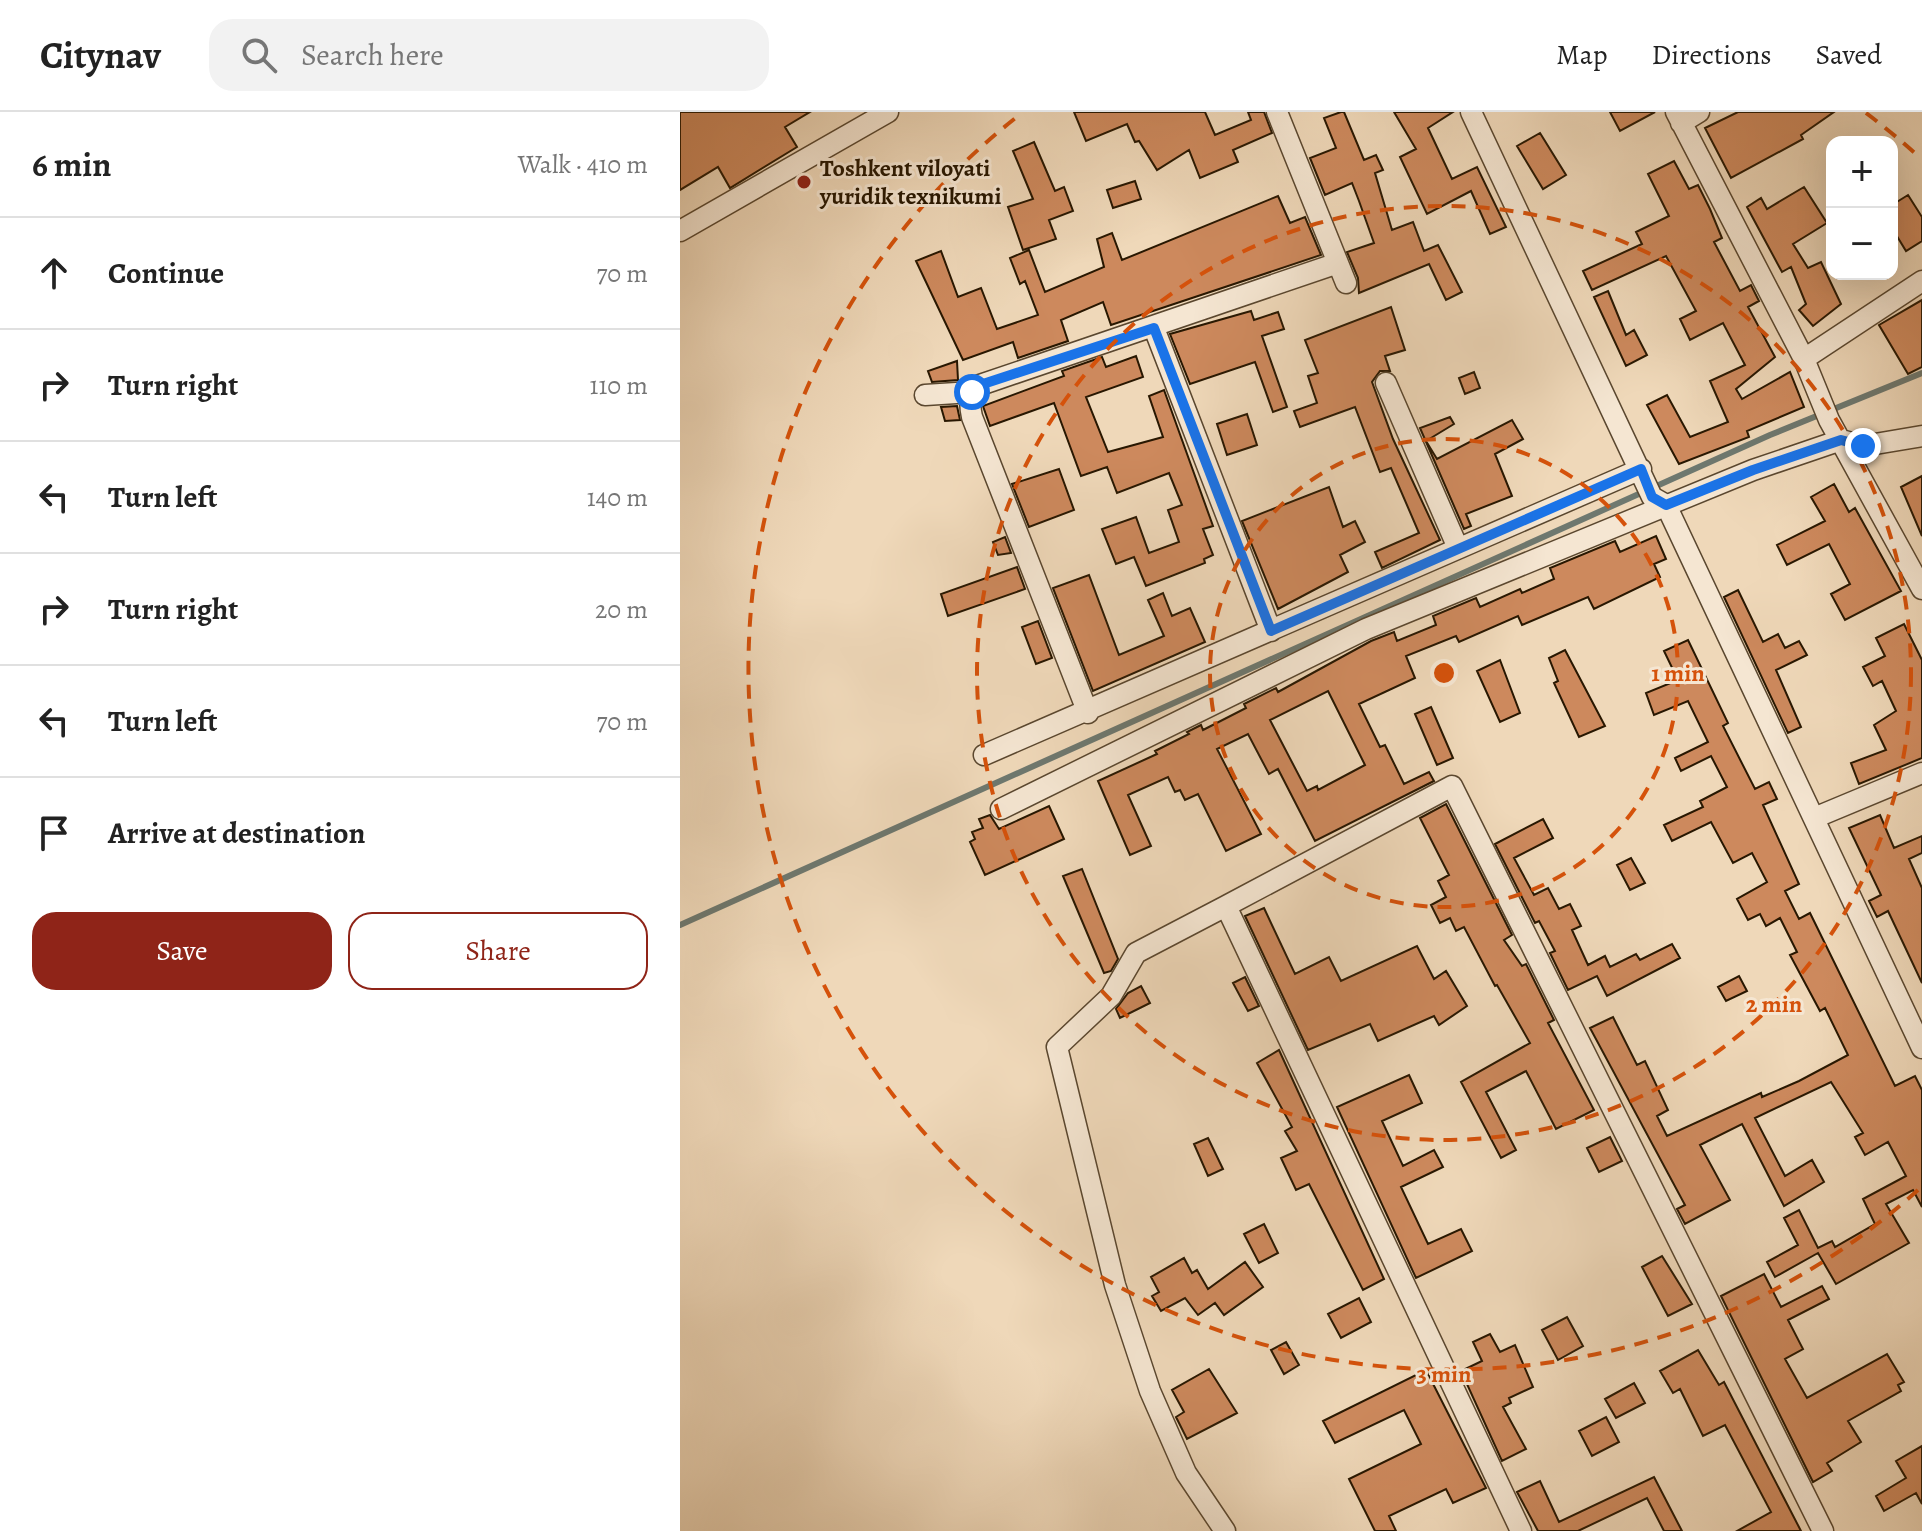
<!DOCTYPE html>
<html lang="en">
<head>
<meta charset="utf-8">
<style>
  :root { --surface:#fff; --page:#f2f2f2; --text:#222; --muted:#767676; --line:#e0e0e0; --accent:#8f2418 }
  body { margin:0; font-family:Alegreya,serif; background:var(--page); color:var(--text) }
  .controls { position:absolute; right:24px; top:24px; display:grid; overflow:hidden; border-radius:16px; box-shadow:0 8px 32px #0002 }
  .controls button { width:72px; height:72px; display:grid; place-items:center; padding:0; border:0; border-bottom:2px solid var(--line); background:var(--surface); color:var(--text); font:40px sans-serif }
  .stop { position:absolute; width:24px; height:24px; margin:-18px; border:6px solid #1a73e8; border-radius:50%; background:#fff }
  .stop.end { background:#1a73e8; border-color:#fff; box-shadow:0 2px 8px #0008 }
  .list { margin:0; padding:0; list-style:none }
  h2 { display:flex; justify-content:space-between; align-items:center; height:104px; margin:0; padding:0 32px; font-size:34px }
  h2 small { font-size:26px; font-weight:400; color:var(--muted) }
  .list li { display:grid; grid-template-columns:52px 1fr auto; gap:24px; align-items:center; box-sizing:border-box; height:112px; padding:0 32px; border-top:2px solid var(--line) }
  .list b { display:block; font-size:30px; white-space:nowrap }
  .list em { font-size:26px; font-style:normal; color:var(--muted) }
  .actions { display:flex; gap:16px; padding:24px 32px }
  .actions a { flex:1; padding:18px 0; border:2px solid var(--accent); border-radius:24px; text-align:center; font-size:28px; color:var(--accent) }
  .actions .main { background:var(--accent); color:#fff }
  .icon { flex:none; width:44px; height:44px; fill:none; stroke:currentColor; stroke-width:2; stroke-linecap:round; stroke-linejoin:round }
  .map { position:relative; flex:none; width:1242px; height:1419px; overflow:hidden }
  header { display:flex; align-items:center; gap:48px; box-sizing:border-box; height:112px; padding:0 40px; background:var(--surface); border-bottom:2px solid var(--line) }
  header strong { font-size:38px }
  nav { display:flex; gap:44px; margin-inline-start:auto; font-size:28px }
  .search { width:560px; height:72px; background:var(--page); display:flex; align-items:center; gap:20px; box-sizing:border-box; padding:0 28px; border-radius:24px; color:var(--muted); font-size:30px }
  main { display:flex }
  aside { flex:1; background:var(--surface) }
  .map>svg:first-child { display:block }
</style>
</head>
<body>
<header>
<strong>Citynav</strong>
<div class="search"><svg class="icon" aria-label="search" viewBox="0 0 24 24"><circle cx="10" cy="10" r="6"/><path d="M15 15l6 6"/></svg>Search here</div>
<nav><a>Map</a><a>Directions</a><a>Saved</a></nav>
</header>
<main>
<aside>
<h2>6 min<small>Walk · 410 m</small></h2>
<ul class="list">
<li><svg class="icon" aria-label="ahead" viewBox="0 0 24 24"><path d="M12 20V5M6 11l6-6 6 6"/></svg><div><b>Continue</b></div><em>70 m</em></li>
<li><svg class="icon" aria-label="right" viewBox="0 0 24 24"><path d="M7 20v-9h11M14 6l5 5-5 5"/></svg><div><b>Turn right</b></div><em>110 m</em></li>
<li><svg class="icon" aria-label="left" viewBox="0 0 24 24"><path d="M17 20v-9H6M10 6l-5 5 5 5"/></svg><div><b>Turn left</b></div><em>140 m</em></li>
<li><svg class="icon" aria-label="right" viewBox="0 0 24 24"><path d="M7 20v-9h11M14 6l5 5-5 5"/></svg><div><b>Turn right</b></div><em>20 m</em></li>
<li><svg class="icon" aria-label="left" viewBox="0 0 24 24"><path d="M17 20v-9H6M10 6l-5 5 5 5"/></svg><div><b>Turn left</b></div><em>70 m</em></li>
<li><svg class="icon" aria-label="arrive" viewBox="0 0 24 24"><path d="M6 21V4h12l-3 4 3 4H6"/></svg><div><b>Arrive at destination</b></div></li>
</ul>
<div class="actions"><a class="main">Save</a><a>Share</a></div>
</aside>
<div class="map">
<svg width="1242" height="1419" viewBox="0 0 1242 1419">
  <rect width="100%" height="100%" fill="#efd8b9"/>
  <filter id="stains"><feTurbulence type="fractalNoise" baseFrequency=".0025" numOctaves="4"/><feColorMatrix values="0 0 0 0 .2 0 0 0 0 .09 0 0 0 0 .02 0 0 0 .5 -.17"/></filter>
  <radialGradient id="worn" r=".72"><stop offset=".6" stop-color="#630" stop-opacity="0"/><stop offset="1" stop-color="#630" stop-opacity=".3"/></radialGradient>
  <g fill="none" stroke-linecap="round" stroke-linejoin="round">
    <!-- stream -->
    <path stroke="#6e786f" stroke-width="6" d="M0,813L1090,323L1242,261"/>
  </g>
  <!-- building -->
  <path fill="#cd895d" stroke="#281701" stroke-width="2" fill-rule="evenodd" d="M0,0H130L105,15L117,35L50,76L38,55L0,78Z
    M394,0H525L535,23L571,8L568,0H584L592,21L553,38L558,50L520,66L509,38L477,58L459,29L455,30L447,12L406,29Z
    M661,0H664L684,48L696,43L703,58L695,61L712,118L733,110L744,139L758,133L782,180L766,188L749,152L679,181L678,166L667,140L694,131L679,89L672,71L645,83L630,46L656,36L644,6Z
    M714,0H773L748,16L772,67L797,55L826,115L810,122L791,79L747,102L720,45L736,37Z
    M930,0H975L940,19Z
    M1058,0H1154L1121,23L1123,27L1051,66L1025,16Z
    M860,21L886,63L863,77L837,34Z
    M354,30L375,79L384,75L393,99L369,108L376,127L343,138L328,95L353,87L333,39Z
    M994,49L1009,77L1018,73L1030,97L1042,126L1034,130L1060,179L1071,173L1079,189L1068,195L1095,245L1056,277L1062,287L1110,260L1124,295L1067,319L1069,325L999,352L967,293L987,283L1010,325L1048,310L1030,269L1065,253L1043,211L1010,228L1000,207L1016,199L986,144L912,178L903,159L962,132L956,120L989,104L968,62Z
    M455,69L461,87L433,96L427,78Z
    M1124,75L1147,111L1113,132L1128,156L1141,150L1161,192L1133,214L1119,198L1126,192L1111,155L1102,160L1067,95L1081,86L1087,97Z
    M1228,83L1242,105V129L1226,139L1212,116V93Z
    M598,84L610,111L625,105L641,143L431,213L423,190L381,208L388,229L338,246L333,230L283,248L236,149L261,139L278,185L301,176L317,217L358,203L345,169L340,172L330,146L349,138L365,180L424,155L417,127L432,121L442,148Z
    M928,179L946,223L954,218L967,243L946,254L914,185Z
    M1242,188V255L1228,262L1199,213Z
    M711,195L725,238L705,244L710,259H700L692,270L713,327L760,428L702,456L695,440L739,421L711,356L700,360L675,295L620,315L614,299L637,291L628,264L638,261L625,228Z
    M571,199L574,208L598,200L604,217L582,224L607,295L593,300L575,250L510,272L490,222Z
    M456,244L463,265L406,285L428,340L483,325L469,284L484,278L533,414L523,417L533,443L524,447L525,451L466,474L454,445L436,452L422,417L456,405L469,441L499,430L488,398L502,393L489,361L437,381L427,355L401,364L374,291L310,314L303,294L384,264L382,259L422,245L426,255Z
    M277,249L278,268L252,270L248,259Z
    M794,260L800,276L785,282L779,266Z
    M277,294L280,308L265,309L261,295Z
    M567,302L577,333L547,343L537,312Z
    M770,305L774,312L746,329L757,347L832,308L843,327L815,342L832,384L786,402L791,414L784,417L740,316Z
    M379,357L394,398L349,415L332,372Z
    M1242,364V424L1221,375Z
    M1154,372L1169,400L1175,396L1221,479L1165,508L1151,482L1170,472L1149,432L1107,453L1097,433L1145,409L1131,385Z
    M649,375L663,415L675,409L685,430L660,443L668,460L598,497L562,409Z
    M976,424L986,447L974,452L980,465L914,497L908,485L842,513L838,504L779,530L776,524L726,544L735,566L679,592L700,635L705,633L724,672L749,660L754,669L635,729L598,657L589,662L568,622L537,637L581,722L546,739L518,682L505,688L500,678L495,680L488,665L448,683L471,734L450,743L418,669L477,642L475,639L509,622L507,620L521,613L523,618L566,596L564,592L596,576L598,580L691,529L714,520L717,529L756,513L753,504L796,486L800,495L840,477L842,481L874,467L870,456L935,429L940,440ZM648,579L685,653L638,678L637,674L627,679L590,608Z
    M325,425L331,441L318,443L313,430Z
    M337,455L345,477L268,504L261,482Z
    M409,463L439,543L484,524L468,488L483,481L492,504L510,496L525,530L413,579L373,476Z
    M1058,478L1083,530L1098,522L1105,536L1119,529L1127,543L1096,558L1121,615L1108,621L1044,485Z
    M358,509L372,546L356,552L342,515Z
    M1224,512L1242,548V646L1179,672L1171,651L1206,638L1194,613L1216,599L1202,569L1193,574L1183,555L1205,544L1196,526Z
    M1008,528L1048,611L1043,614L1075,677L1089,670L1097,687L1083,693L1119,772L1105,779L1119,807L1130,801L1215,974L1235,964L1242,978V1095L1233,1078L1206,1092L1229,1131L1156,1172L1138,1141L1095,1165L1087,1150L1118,1133L1104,1106L1119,1098L1138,1136L1152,1129L1155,1135L1195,1112L1183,1087L1226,1064L1208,1030L1185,1043L1175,1025L1183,1021L1151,970L1075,1006L1105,1064L1132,1048L1144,1070L1104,1094L1062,1012L1020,1033L1050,1088L1005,1112L997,1097L1005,1093L910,916L933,905L957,953L965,949L988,998L977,1004L987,1024L1081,981L1082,985L1119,969L1168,943L1145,896L1140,899L1110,843L1117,840L1100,806L1086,814L1080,802L1068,808L1057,787L1087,770L1072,741L1053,751L1031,710L992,729L984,713L1023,695L1020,689L1047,675L1031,644L1001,659L995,646L1028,630L1008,589L974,603L966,581L998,568L984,539Z
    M885,538L925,614L899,625L874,571L878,569L869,546Z
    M820,548L840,601L820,610L797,559Z
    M751,595L773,646L757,653L735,602Z
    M766,692L832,823L824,828L842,854L846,852L874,908L868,911L914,998L876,1017L846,959L806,980L836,1038L821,1046L781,970L850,931L817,873L815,874L784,815L776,819L770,806L760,811L751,793L766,785L758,769L769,763L740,706Z
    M369,694L384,727L305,763L290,730L295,727L292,720L303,716L299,707L310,703L319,717Z
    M1200,703L1214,736L1242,724V741L1229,747L1242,776V871L1208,799L1197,805L1189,789L1201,783L1169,716Z
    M863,707L873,726L834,746L854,783L868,776L879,797L890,792L901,814L892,818L908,853L925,844L930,855L956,842L960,848L992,832L1000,846L927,884L917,864L888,878L870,841L875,839L859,809L855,811L815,732Z
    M951,746L965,771L950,778L937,753Z
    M402,757L438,847L431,859L424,861L383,764Z
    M584,796L615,862L649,845L661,869L737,834L754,867L766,859L787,894L759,913L754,904L698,929L690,912L628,938L565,804Z
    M1059,864L1067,879L1046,889L1038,875Z
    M565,865L579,894L568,899L553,871Z
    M461,874L470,891L440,906L436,897L448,881Z
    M599,938L704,1167L683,1178L629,1072L616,1078L601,1046L617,1039L605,1019L612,1015L577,951Z
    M729,963L742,991L702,1009L723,1054L754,1038L763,1055L721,1075L748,1132L781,1117L792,1139L736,1166L657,995Z
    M930,1025L942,1049L919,1060L907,1036Z
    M528,1026L543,1057L528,1064L514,1032Z
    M584,1112L598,1141L579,1151L564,1122Z
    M982,1144L1012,1192L988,1204L962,1155Z
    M504,1146L512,1161L517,1158L528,1177L565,1150L583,1175L544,1203L535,1191L518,1203L505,1186L481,1199L472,1184L479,1180L471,1165Z
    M1084,1162L1101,1195L1142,1174L1149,1187L1108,1208L1123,1237L1105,1247L1127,1286L1207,1242L1224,1270L1218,1273L1221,1279L1168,1309L1181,1330L1147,1351L1152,1359L1133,1370L1041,1184Z
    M679,1186L691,1210L661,1226L648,1202Z
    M887,1205L903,1234L878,1248L862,1218Z
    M810,1222L820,1240L835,1233L853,1275L829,1286L831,1291L823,1295L846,1337L822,1349L781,1259L802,1249L793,1230Z
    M606,1230L619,1253L604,1262L591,1238Z
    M1018,1238L1039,1273L1044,1270L1121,1419H1057L1091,1400L1045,1313L1023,1324L1000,1277L993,1281L980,1259Z
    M529,1257L557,1301L507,1327L496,1305L504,1300L492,1278Z
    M746,1258L806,1376L773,1391L766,1377L709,1404L716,1419H695L669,1367L741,1332L724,1298L655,1331L643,1309Z
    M954,1271L965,1291L936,1306L925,1287Z
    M926,1305L939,1330L912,1344L899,1319Z
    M1242,1334V1392L1236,1381L1204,1399L1196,1384L1226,1366L1216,1349Z
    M974,1365L1002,1419H984L967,1386L898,1419H858L837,1380L860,1369L879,1410Z"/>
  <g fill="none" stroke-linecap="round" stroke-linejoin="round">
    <defs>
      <path id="minor" d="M597,0L666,171
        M791,0L972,385L986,393L1242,936
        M996,0L1124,247L1149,308L1242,477
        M1001,11L1019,0
        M0,119L208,0
        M474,216L591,519
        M1124,247L1242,169
        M706,271L778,436
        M245,283L292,280
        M408,601L292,305C289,291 289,283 300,273L658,151
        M304,643L961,357
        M321,697L686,517L1073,358L1161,328L1183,334L1242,324
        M1134,706L1242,661
        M545,1419L506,1361L470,1279L435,1173L377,935L431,884L456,841L546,794
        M841,1419L546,794L772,674L1143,1419"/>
    </defs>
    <!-- minor casing -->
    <use href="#minor" stroke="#5a472f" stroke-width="23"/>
    <!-- minor -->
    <use href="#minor" stroke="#f5e6d2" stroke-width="20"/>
  </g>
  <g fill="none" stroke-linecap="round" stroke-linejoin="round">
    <!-- route -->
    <path stroke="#1a73e8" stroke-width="10" d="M292,280L300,273L474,216L591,519L961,357L972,385L986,393L1073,358L1161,328L1183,334"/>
  </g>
  <!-- distance rings -->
  <g fill="none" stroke="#d5520b" stroke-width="4" stroke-dasharray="14 10">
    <circle cx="764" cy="561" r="234"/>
    <circle cx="764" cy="561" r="467"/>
    <path d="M1238 1078A701 701 0 1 1 342 1M1186 1A701 701 0 0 1 1238 44"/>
  </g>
  <!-- markers -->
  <circle fill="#8f2418" stroke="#f5e6d2" stroke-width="3" cx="124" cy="70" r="8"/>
  <g text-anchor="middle" stroke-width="6" stroke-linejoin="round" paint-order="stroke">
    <!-- poi labels -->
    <g font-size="24" font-weight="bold" fill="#281701" stroke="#f5e6d2" text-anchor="start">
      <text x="140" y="64">Toshkent viloyati<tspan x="140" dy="28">yuridik texnikumi</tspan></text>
    </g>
  </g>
  <circle cx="764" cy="561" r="12" fill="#d5520b" stroke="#f5e6d2" stroke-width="4"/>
  <g font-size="24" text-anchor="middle" font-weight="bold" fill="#d5520b" stroke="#f5e6d2" stroke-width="6" stroke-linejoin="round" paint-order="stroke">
    <text x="998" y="569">1 min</text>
    <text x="1094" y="900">2 min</text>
    <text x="764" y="1270">3 min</text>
  </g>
  <rect width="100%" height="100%" filter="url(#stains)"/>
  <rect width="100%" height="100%" fill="url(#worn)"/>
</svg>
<div class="controls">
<button>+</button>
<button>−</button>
</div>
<div class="stop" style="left:292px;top:280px"></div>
<div class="stop end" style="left:1183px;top:334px"></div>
</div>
</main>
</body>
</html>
